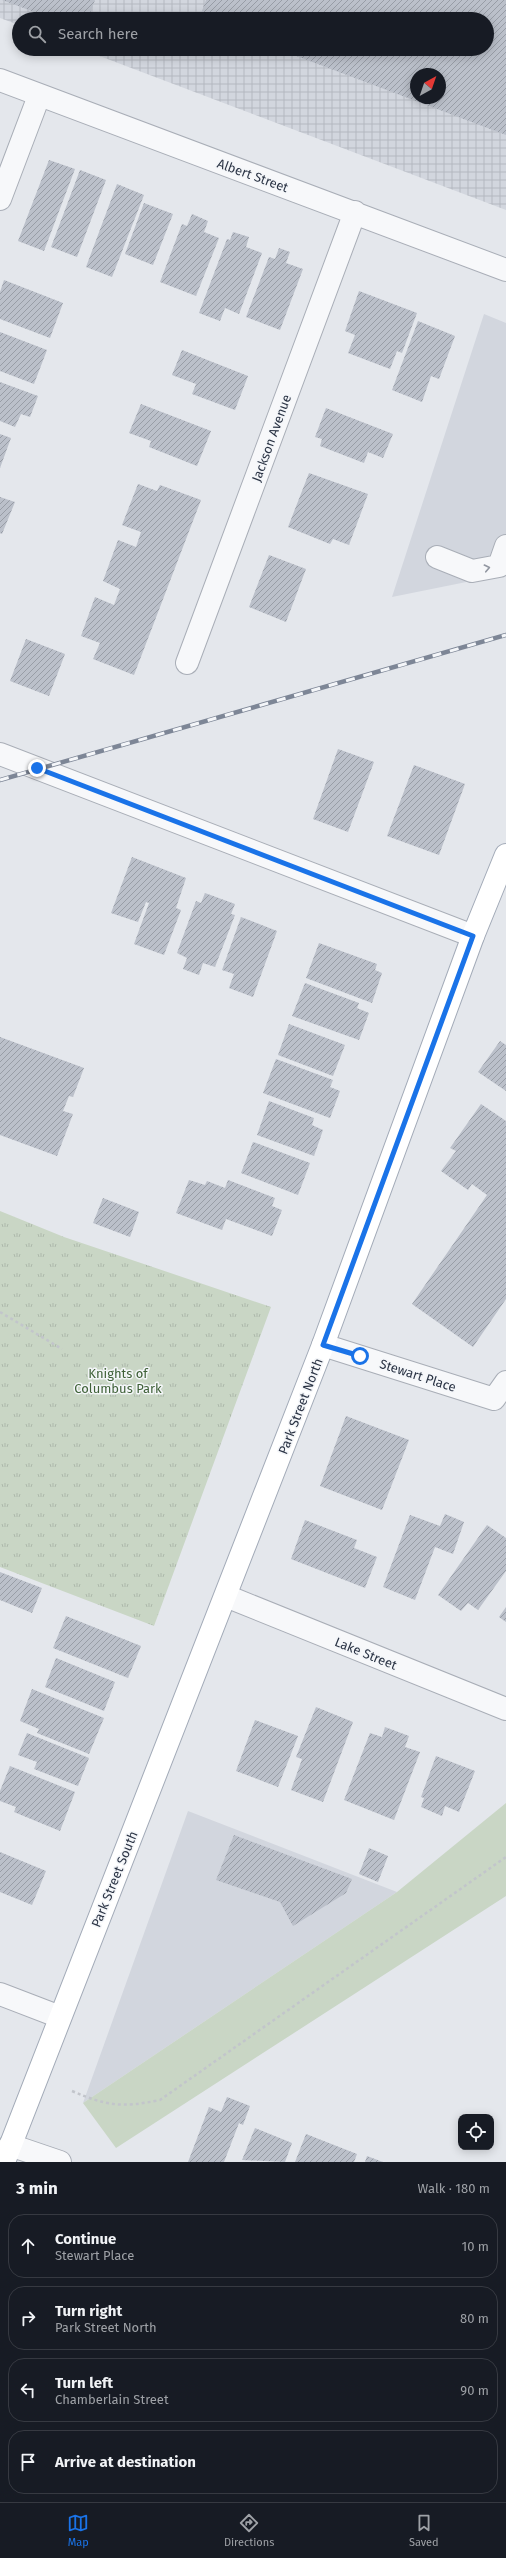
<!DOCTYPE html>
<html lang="en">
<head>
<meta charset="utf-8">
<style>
  :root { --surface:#171b24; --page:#242831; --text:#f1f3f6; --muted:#9ea1a6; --line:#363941; --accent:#1a73e8 }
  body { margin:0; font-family:"Fira Sans",sans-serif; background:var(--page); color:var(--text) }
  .controls { position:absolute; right:12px; bottom:12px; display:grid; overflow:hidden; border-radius:8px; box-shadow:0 2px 10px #0003 }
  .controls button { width:36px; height:36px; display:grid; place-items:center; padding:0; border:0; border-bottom:1px solid var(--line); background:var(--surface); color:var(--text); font:20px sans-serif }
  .compass { position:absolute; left:410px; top:68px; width:36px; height:36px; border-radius:50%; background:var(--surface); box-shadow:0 2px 10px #0003; rotate:40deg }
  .stop { position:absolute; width:12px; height:12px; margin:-9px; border:3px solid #1a73e8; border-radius:50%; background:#fff }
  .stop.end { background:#1a73e8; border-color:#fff; box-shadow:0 1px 4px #0008 }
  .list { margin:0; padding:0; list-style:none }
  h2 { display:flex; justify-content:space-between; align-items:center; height:52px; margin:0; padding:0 16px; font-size:17px }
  h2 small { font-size:13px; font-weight:400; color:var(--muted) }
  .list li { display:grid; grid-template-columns:26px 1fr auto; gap:12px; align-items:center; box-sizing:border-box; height:64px; margin:0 8px 8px; padding:0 8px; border:1px solid var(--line); border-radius:16px }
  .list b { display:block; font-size:15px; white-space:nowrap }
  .list p { margin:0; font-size:13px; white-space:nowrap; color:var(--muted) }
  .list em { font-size:13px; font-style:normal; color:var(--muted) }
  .icon { flex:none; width:22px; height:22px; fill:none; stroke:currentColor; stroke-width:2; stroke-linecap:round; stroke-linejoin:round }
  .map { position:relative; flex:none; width:506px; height:2162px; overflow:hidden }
  .search { position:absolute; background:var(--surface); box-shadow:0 2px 10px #0003; left:12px; right:12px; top:12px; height:44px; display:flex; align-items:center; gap:10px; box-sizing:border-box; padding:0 14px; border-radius:22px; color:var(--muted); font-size:15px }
  .sheet { height:340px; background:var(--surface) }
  nav { display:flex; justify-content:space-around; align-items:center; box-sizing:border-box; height:56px; border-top:1px solid var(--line); background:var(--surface); font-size:11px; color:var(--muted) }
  nav a { display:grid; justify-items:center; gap:2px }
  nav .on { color:var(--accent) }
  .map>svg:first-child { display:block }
</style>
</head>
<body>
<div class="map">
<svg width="506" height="2162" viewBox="0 0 506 2162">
  <defs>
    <pattern id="industrial-grid" width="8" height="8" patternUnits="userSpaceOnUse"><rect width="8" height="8" fill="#d2d6de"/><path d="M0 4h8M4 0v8" fill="none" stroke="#b4b8c0"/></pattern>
    <pattern id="park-tufts" width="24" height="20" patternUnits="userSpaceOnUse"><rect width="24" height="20" fill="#c9d6c5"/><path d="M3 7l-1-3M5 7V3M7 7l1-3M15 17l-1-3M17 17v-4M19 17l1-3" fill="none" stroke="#adb8ab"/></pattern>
    <pattern id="building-hatch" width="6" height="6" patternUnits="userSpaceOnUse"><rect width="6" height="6" fill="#bbc0ca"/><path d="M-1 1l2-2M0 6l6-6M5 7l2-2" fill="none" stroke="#989da6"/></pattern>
  </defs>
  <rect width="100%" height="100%" fill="#e4e7ec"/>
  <!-- built -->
  <path fill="#d2d6de" d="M484,314L506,323V574L392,597Z
    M188,1811L397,1892L83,2103Z"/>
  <!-- industrial -->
  <path fill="url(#industrial-grid)" fill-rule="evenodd" d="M0,0H506V210L81,49H487V19H19V25L0,18ZM416,74H440V98H416Z"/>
  <!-- grass -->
  <path fill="#c9d6c5" d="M506,1803V1896L116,2148L83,2103L397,1892Z"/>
  <!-- park -->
  <path fill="url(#park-tufts)" d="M0,1211L64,1237L271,1307L154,1626L0,1567Z"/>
  <!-- building -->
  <path fill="url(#building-hatch)" fill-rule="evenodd" d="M2,0H95L88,19H53Z
    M206,0H506V135L278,49H487V19H199ZM416,74H440V98H416Z
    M49,160L75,169L44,251L18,241Z
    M80,170L106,180L77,257L51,247Z
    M117,184L144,195L112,277L86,267Z
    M144,203L173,214L153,265L125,254Z
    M192,214L208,221L204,232L219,238L196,296L160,282L182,224L187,226Z
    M233,232L249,237L246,247L262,253L239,314L225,308L220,321L199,313L227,239L230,240Z
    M279,248L290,252L286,263L303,269L280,330L246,317L269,257L275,259Z
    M4,280L63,303L50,338L0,319V292Z
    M359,291L417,313L402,353L397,351L390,369L348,353L355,335L345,331Z
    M418,321L455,336L439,379L431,376L422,402L392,390Z
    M0,332L47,350L34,384L0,371Z
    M182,350L248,376L235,410L192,394L196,384L172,375Z
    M0,382L38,396L30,417L21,414L15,427L0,421Z
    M141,404L211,431L197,466L149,447L151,441L129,433Z
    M326,408L393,434L383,458L368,452L364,463L320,446L322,439L315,437Z
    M0,434L11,438L0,468Z
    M309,473L368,494L349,545L333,539L330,544L288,527Z
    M138,484L157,491L160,485L201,500L134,675L93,659L100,643L81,636L95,597L114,605L120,589L103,581L118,540L136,547L141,532L122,525Z
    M0,497L15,502L2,534L0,533Z
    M269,555L306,569L286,622L249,607Z
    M26,639L65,654L49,696L10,681Z
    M338,749L374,762L348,832L313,819Z
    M414,765L465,784L439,855L387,836Z
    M132,857L186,878L176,908L181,910L164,955L134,944L149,903L146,902L138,922L111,913Z
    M205,893L235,904L231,914L235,915L215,967L203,963L199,975L183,969L187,958L177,953L196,901L201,903Z
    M241,917L277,931L253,997L229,988L234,974L222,970Z
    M319,943L377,964L375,970L382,973L372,1003L306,978Z
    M305,983L359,1003L357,1008L369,1013L359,1040L292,1016Z
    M289,1024L345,1045L333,1076L278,1055Z
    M0,1037L84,1068L73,1097L69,1096L63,1111L73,1114L57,1156L0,1135Z
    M500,1041L506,1045V1091L478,1072Z
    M276,1059L333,1080L330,1087L340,1091L330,1118L263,1093Z
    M269,1101L314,1118L312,1125L323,1130L314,1156L257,1135Z
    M481,1104L506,1121V1299L473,1347L412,1304L487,1195L472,1184L468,1190L441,1171L456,1151L450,1148Z
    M253,1142L310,1163L298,1195L241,1173Z
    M189,1180L205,1185L207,1181L225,1188L228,1180L275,1198L272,1206L282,1210L272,1236L226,1219L222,1230L176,1213Z
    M103,1198L139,1212L130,1237L93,1223Z
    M346,1416L409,1440L382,1510L320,1486Z
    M445,1514L464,1522L453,1554L435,1547L415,1600L383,1587L410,1515L440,1526Z
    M305,1520L357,1540L354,1548L377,1557L365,1588L291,1559Z
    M487,1525L506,1538V1571L478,1610L468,1603L461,1611L438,1595Z
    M0,1572L42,1588L32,1613L0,1600Z
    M506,1607V1622L499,1617Z
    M66,1616L141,1646L128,1678L53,1648Z
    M56,1658L115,1682L104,1711L45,1687Z
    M32,1689L104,1718L89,1754L37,1733L39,1729L20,1721Z
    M316,1707L353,1722L323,1802L291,1790L302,1759L296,1757Z
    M255,1720L298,1736L278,1787L236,1771Z
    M385,1727L409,1736L405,1747L420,1752L394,1820L344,1800L370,1733L382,1737Z
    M27,1733L89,1758L78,1786L34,1769L37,1762L18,1755Z
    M436,1756L475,1771L459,1812L445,1806L442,1816L421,1807L424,1798L421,1797Z
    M10,1766L75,1792L60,1831L14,1812L16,1807L0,1801V1791Z
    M234,1835L352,1879L346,1893L293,1926L280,1902L216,1880Z
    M369,1848L388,1856L378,1882L359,1874Z
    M0,1852L46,1871L32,1905L0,1892Z
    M227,2097L250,2106L243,2125L239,2123L224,2162H188L209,2107L221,2112Z
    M255,2128L292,2143L285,2162L242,2160Z
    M306,2134L357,2154L354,2162H295Z
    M367,2156L383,2162H365Z"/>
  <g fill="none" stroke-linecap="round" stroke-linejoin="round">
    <defs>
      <path id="minor" d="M0,80L506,270
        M0,199L39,96
        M437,557L472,571L499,566L506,546
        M187,663L355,212
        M0,754L473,936
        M323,1345L494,1399L506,1382
        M226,1596L506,1709
        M0,1994L60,2017
        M10,2145L60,2162"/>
      <path id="major" d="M4,2162L323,1345L473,936L506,855"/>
    </defs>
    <!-- minor casing -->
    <use href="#minor" stroke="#a9aeb7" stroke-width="24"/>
    <!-- major casing -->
    <use href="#major" stroke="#a3abb8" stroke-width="24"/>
    <!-- path -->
    <path stroke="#c2c5cb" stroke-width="2.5" stroke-dasharray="3 3" stroke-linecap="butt" d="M0,1312L62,1349
      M72,2091C107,2106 122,2108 160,2100L506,1857"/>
    <!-- minor -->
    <use href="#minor" stroke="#f7f8fa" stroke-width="22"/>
    <!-- major -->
    <use href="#major" stroke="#fff" stroke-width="22"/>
    <defs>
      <path id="rail" d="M0,780L506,635"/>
    </defs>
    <!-- rail casing -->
    <use href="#rail" stroke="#7d8696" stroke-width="4.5"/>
    <!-- rail -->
    <use href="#rail" stroke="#f4f6f9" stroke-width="3" stroke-dasharray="9" stroke-linecap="butt"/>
  </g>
  <!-- one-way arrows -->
  <defs><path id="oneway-chevron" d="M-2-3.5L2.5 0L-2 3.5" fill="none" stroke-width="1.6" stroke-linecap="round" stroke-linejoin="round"/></defs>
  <use stroke="#9196a0" href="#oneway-chevron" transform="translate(487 568) rotate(-12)"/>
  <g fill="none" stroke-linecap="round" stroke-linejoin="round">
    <!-- route -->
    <path stroke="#1a73e8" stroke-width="5" d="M37,768L473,936L323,1345L360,1356"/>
  </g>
  <g text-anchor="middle" stroke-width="3" stroke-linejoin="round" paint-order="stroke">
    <!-- street labels -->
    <g font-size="13" fill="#2b3445" stroke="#f4f6f9">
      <text transform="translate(253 175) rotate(20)" y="5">Albert Street</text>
      <text transform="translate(271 438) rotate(-70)" y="5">Jackson Avenue</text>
      <text transform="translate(418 1375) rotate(18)" y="5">Stewart Place</text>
      <text transform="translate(300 1406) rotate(-69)" y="5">Park Street North</text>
      <text transform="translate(366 1653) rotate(22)" y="5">Lake Street</text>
      <text transform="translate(114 1879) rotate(-68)" y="5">Park Street South</text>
    </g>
    <!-- park labels -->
    <g font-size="13" fill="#3f6138" stroke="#f4f6f9">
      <text x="118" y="1378">Knights of<tspan x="118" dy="15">Columbus Park</tspan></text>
    </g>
  </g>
</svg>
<div class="controls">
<button><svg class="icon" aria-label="locate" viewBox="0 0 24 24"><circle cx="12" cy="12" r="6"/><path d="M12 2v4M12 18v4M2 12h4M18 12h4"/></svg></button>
</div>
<svg class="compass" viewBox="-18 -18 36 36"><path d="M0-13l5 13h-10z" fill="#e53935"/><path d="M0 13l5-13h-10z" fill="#9ea1a6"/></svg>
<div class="stop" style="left:360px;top:1356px"></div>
<div class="stop end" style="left:37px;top:768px"></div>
<div class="search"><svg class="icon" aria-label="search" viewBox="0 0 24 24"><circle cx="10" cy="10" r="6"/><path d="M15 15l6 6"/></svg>Search here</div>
</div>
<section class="sheet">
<h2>3 min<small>Walk · 180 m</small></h2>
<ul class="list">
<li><svg class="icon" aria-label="ahead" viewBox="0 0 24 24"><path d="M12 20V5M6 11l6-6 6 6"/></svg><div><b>Continue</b><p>Stewart Place</p></div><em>10 m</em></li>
<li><svg class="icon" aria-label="right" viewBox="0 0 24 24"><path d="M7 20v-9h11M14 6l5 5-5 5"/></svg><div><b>Turn right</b><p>Park Street North</p></div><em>80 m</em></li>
<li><svg class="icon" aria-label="left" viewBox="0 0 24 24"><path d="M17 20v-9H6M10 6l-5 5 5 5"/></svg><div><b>Turn left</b><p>Chamberlain Street</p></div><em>90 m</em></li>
<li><svg class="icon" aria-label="arrive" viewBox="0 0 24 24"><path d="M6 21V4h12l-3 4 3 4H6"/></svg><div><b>Arrive at destination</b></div></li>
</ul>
</section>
<nav>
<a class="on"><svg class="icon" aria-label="map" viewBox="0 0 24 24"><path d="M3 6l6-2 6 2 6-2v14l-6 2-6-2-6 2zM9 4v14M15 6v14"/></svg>Map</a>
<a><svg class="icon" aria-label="directions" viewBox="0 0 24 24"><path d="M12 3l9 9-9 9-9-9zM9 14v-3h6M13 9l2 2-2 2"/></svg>Directions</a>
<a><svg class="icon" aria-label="saved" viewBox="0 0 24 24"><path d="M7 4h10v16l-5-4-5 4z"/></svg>Saved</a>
</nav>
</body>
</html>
